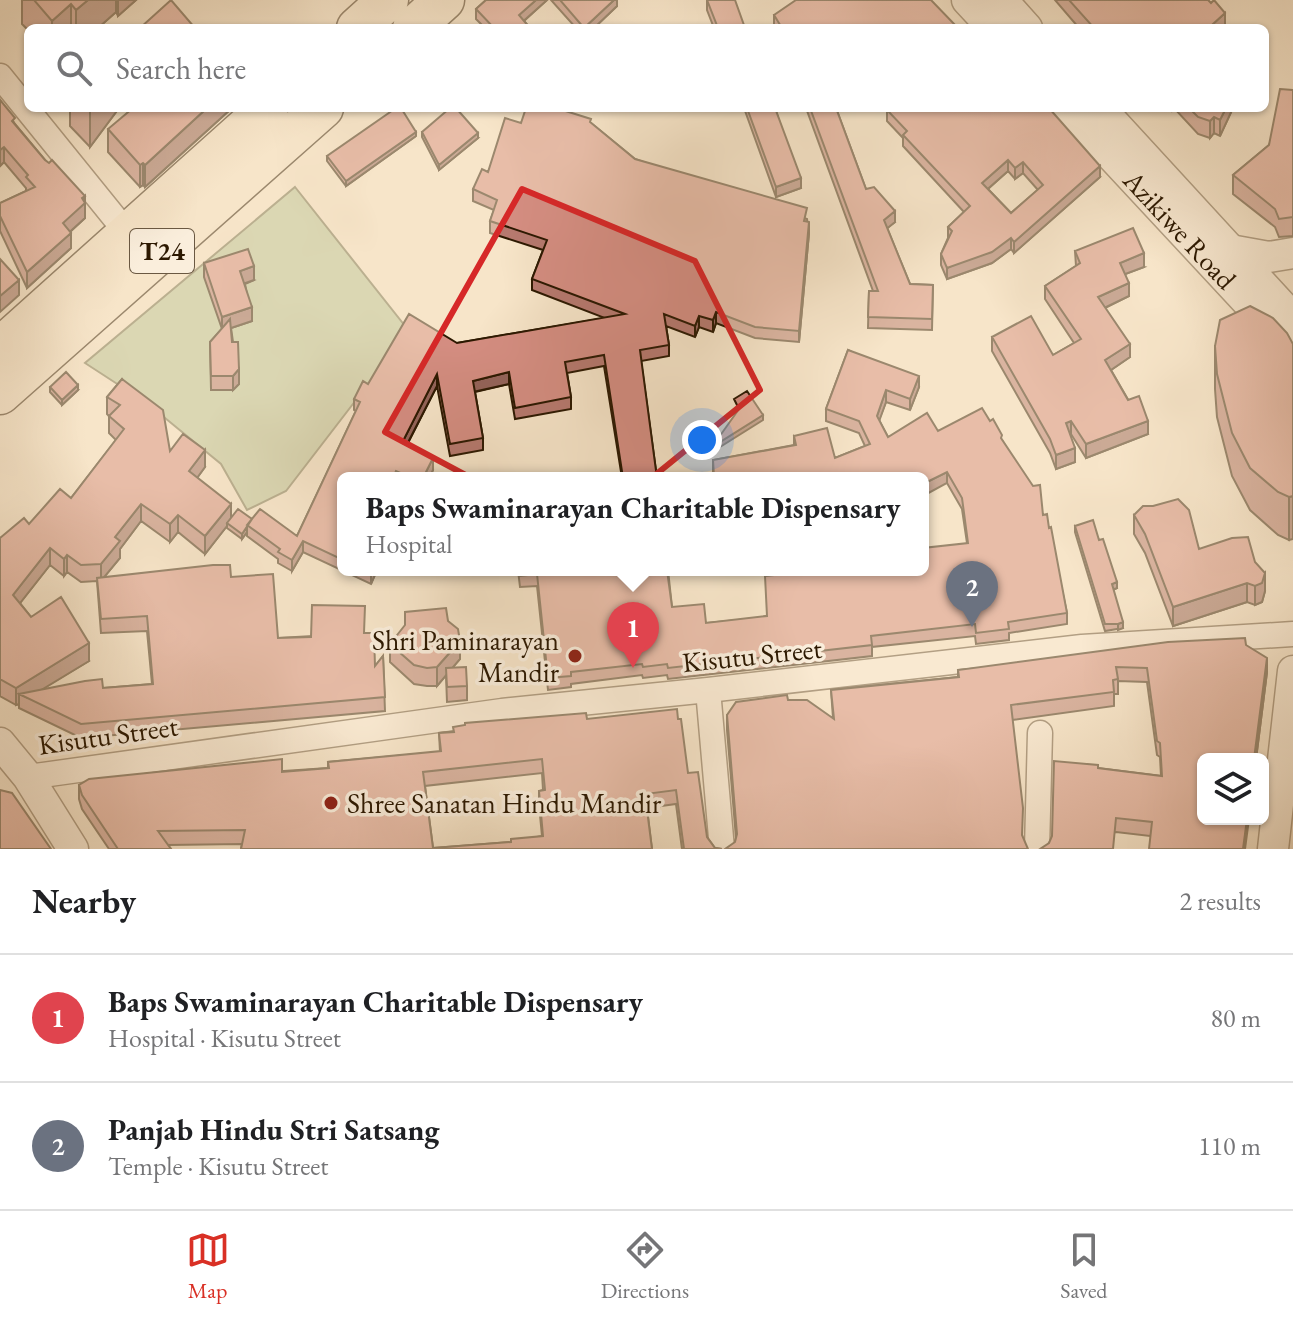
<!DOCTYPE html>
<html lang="en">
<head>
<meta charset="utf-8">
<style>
  :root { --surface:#fff; --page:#f6f6f6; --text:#202124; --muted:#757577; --line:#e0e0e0; --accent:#d93025 }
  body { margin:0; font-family:"EB Garamond",serif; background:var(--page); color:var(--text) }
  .controls { position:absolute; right:24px; bottom:24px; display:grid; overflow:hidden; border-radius:12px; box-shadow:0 2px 6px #0004 }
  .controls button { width:72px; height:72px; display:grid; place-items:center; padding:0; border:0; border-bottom:2px solid var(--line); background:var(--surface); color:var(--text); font:40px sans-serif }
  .you { position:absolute; left:702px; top:440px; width:28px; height:28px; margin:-20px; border:6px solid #fff; border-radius:50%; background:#1a73e8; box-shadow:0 0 0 12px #1a73e833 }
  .badge { display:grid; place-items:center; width:52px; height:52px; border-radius:50%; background:var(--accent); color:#fff; font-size:26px; font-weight:700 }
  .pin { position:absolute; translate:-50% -66px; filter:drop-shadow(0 2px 4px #0008) }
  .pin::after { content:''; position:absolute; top:42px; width:28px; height:24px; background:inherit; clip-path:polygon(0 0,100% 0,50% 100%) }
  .popup { position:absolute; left:337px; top:472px; width:592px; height:104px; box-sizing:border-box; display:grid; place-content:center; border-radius:12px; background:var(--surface); filter:drop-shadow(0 2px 6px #0005); font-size:26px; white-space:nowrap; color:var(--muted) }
  .popup b { font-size:30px; color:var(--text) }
  .popup::after { content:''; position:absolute; left:50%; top:100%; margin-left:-16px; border:16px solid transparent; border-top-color:var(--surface) }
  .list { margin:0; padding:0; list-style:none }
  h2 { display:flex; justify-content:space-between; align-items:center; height:104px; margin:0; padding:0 32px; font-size:34px }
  h2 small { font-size:26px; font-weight:400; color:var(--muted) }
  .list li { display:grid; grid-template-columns:52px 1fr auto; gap:24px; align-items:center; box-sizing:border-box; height:128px; padding:0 32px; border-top:2px solid var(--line) }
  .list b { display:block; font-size:30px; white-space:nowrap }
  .list p { margin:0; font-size:26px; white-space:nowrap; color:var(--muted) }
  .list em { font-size:26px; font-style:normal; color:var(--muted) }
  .icon { flex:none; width:44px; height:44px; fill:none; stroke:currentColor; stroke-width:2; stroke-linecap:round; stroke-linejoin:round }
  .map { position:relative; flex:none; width:1293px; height:849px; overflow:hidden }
  .search { position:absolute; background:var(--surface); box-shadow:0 2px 6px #0004; left:24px; right:24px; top:24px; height:88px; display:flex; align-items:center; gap:20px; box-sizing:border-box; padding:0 28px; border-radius:12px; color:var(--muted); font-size:30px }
  .sheet { height:360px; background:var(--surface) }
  nav { display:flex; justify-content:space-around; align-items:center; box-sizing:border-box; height:112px; border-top:2px solid var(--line); background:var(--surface); font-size:22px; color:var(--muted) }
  nav a { display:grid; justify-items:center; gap:4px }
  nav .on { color:var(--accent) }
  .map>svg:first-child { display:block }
</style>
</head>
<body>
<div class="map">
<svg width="1293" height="849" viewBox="0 0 1293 849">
  <rect width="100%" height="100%" fill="#f7e5c9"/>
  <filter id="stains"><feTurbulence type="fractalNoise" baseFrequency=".0025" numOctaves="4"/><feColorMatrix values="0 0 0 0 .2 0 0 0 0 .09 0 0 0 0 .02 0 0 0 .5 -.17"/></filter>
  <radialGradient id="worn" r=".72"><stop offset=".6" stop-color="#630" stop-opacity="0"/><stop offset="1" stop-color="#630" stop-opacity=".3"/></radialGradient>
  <!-- green -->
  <path fill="#b8c69a" stroke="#726f4d" stroke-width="2" d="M295,187L409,331L286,491L247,510L221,464L148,404L85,363Z"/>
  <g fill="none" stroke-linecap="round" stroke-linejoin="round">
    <defs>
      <path id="minor" d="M0,76L127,233
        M708,690L722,849
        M28,777L502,711L708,690L1082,647L1293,634
        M1037,849L1040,733"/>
      <g id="tertiary">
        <path d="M967,0L993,28"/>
        <path d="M1002,0L1027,28"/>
        <path id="s1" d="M1067,108L1293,351"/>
        <path d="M1100,108L1293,318"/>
        <path d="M1230,250L1269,257L1293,253"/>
        <path d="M0,743L28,777L73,849"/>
        <path d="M1273,849L1293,671"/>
      </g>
      <path id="trunk" d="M357,28L388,0
        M413,28L444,0
        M0,348L268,108
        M0,394L323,108"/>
    </defs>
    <!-- minor casing -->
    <use href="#minor" stroke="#5f4b32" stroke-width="27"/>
    <!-- tertiary casing -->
    <use href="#tertiary" stroke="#5f4b32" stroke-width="33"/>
    <!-- trunk casing -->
    <use href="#trunk" stroke="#2c1800" stroke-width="43"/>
    <!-- minor -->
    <use href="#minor" stroke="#faeedc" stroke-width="24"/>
    <!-- tertiary -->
    <use href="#tertiary" stroke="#faeedc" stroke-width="30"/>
    <!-- trunk -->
    <use href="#trunk" stroke="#f7e5c9" stroke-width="40"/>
  </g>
  <!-- wall -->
  <path fill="#b6796f" stroke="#2c1800" stroke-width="2" fill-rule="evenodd" d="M22,0H136L118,16L116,12L98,28H28V30L22,24Z
    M486,0H547L524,21L530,28H485L476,19V9Z
    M551,0H617V6L594,28H576Z
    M707,0L745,28H714L707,10Z
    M1055,0H1208L1225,28H1079Z
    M774,15L958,28H775L774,26Z
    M1293,90V236L1279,237L1275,227L1233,194V175L1269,145Z
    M0,100L15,124L45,160L85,202V218L70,232L71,248L27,288L0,231V203L26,191V188L4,162L0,166Z
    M70,108H119L90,147L70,126Z
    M232,108L145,187L143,185L140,187L108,152V129Z
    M744,108H775L801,188L776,197Z
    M806,108H836L866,189L895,222L887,228L910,284L933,285L932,330L868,328L869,291H873Z
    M1170,108H1233L1220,136L1214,133L1210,138L1198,134L1175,109L1172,111Z
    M887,110L1100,177L1014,253L1011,249L992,263L947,279L941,265V254L948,238V227L964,212L903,146V138L887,121ZM1008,171L1015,179L1023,173L1038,190L1011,213L988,189Z
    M521,123H591L635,159L807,219L809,233L799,342L755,338L716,323L713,332L699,327L695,337L666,326L669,345V356L641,361L657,478H622L604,366L567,373L571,397V409L515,419L509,384L475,392L483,438V450L450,456L437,386L407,445L433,470L429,478H343V570H377L371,584L303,552L292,571L278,563V559L247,536V532L242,539L227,528V526L205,554L178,532L170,542L141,521L120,549V558L104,577H231L278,638L365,633L375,666L383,656L385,711L81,738L19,708V704L16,705L0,696V538L29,524L71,498L116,440L109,433V416L107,414V397L122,379L170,451L205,467L197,478L231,519H252L297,536L356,411L354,410V399L368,384L457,343L605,318L532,290V279L543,250L490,233V221L494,210L473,201V189L488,172ZM50,565L64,576L67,572L81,582L97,581L101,633L147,631L152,684L103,688L42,689L89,661L31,617L20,603Z
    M422,132L478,138L439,170L422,137Z
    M416,136L346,186L327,161V156Z
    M1075,251L1144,267L1125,274L1129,296L1105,308L1130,357L1111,370L1148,434L1086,458L1071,434L1070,435L1075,462L1056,469L1050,453L992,351V337L1053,355L1074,343L1045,299V286L1076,266Z
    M204,263L254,280L245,284L252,321L231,328L239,384L233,390H211L210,342L222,329L204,277Z
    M1293,344L1289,540L1278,535L1250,510L1232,476L1217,417L1215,389V346Z
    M848,350L919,387L910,410L886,402L879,420L888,437L938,431L1002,440L1043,515L1049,528L1067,613V624L1009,633V640L976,644L975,636L872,647V656L668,679L667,675L643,678L642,675L571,684V687L548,690L537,586L520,587L518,570H668L672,607L706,623L759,618L923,570L967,543L962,509L947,483L713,477V460L794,445V436L835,458L865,446L859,433L826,421V409Z
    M50,387L78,390L62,405L50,392Z
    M1134,515L1199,549L1265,591L1262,602L1255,605L1247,602L1173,626L1145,553L1134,534Z
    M1075,526L1099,540L1117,588L1113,590L1123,628L1105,631L1075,532Z
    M448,621L460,659L452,668L467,686V700L447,702L446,675L437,686H427L414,684L390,662V644Z
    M1246,645L1267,672L1256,759H1203L1150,836L1116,832L1049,843L1098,768L1161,776L1160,757L1157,755L1147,682L1118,681V694H1114V706L1012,720L735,842L736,838L727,730V715L788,700L833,718L831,690L958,677V670Z
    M587,719L688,773L707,837L715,848L722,849H682L676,804L647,808L652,849H241L242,844L168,845L171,849H109L82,809L79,799V785L328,768V762L440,752L439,733ZM542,773L543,790L539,791V805L542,836L511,842L433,848L425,786Z"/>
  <!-- shaded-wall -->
  <path fill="#94635a" stroke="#2c1800" stroke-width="2" d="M88,0H116V12L98,28H76V10Z
    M118,0H136L118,16Z
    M536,0H547L519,25V15Z
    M614,0H617V6L594,28H584Z
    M71,4V28H52V21Z
    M1225,13V28H1212V25Z
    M91,108H119L90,147V110Z
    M207,108H232L145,187V165Z
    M1226,108H1233L1220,136V120Z
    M1214,117V133L1210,138V121Z
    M416,132V136L346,186V181Z
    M478,133V138L439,170V165Z
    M4,147V162L0,166V150Z
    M1008,160V171L982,194V183Z
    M1023,162V173L1015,179V168Z
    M143,163V185L140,187V165Z
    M1100,166V177L1014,253V242Z
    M801,178V188L776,197V187Z
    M85,196V218L63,238V223Z
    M895,211V222L884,231V220Z
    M809,222V233L799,342V331Z
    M71,233V248L27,288V272Z
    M1011,238V249L992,263L947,279V268Z
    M1144,253V267L1120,276V263Z
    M254,266V280L240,285V271Z
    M19,280V295L0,312V296Z
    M1129,283V296L1098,311V297Z
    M252,307V321L222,331V317Z
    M716,312V323L713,332V320Z
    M699,316V327L695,337V326Z
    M1130,344V357L1105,374V360Z
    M239,369V384L233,390V376Z
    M509,372V384L473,392V381Z
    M437,374V386L402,454V443Z
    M919,376V387L910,410V399Z
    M78,385V390L62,405V400Z
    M886,390V402L877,427V416Z
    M763,415V420L712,452V447Z
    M1071,421V434L1066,437V423Z
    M1148,421V434L1086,458V444Z
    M1075,448V462L1056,469V455Z
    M205,450V467L189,489V471Z
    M433,458V470L429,478H423Z
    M947,472V483L923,496V484Z
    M1293,496V539L1289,540V497Z
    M141,504V521L120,549V558L101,581V564L115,537Z
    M231,504V521L227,523V526L205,554V536Z
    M178,515V532L170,542V524Z
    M247,527V532L242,539V534Z
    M303,541V552L292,571V560Z
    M50,548V565L13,612V595Z
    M67,555V572L64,576V559Z
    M372,570H377L371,584V573Z
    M1265,573V591L1262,602L1255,605V586Z
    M1117,582V588L1112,590V584Z
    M1247,583V602L1173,626V607Z
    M1123,622V628L1118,630V624Z
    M460,641V659L437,686V667Z
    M89,643V661L28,698L19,694V704L16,705V688Z
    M1267,658V672L1256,759H1254Z
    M1247,819H1249L1245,849H1243Z"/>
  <!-- building -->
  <path fill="#d48d81" stroke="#2c1800" stroke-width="2" fill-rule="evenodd" d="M34,0H88L76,10L71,4L52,21Z
    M171,0L195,28H140Z
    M486,0H536L519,15L530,28H494L476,9Z
    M560,0H614L584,28Z
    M707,0H735L745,28H718Z
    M796,0H931L958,28H782L774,15Z
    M1069,0H1208L1211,3L1214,0L1225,13L1212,25L1214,28H1094Z
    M1280,89L1293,90V217L1279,219L1275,209L1233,175L1269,145Z
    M0,100L15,118L12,121L45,160L49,163L52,160L85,196L82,198L85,203L63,223L71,233L27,272L0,216V203L35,187L26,177L28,175L4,147L0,150Z
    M133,108H207L145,165L143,163L140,165L108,129Z
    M396,108H401L416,132L346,181L327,156Z
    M450,108H456L478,133L439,165L422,132Z
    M526,108H556L591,119L590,122L635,159L807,208L804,221L809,222L799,331L755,327L716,312L713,320L699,316L695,326L664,314L669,345L640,350L657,478H623L604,355L565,362L571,397L515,408L509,372L473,381L483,438L450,444L437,374L402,443L433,458L423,478H412L396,471L393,478H343V560L303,541L292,560L278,552L280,549L247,525L260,509L297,536L360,402L354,399L363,381L368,384L409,314L457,343L625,314L532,279L547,240L490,221L497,200L473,189L482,169L488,172L505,118L521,123Z
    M747,108H775L801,178L776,187Z
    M810,108H836L866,189L874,187L895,211L884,220L910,284L933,285L932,319L868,317L869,291H878Z
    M890,108H1049L1100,166L1014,242L1011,238L992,252L947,268L941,254L952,231L948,227L970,206L903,135L907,131L887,110ZM1008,160L1015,168L1023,162L1043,185L1011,213L982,183Z
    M1189,108H1226L1220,120L1214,117L1210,121L1198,117Z
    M1133,228L1144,253L1120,263L1129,283L1098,297L1130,344L1105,360L1128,400L1139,396L1148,421L1086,444L1071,421L1066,423L1075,448L1056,455L1050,439L992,337L1031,316L1053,355L1081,339L1045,286L1080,263L1075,251Z
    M248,249L254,266L240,271L252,307L222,317L204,263Z
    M0,259L19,280L0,296Z
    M1250,306L1273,318L1287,333L1293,344V496L1289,497L1278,492L1250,468L1232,433L1217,374L1215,346L1220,320Z
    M230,319L232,342H238L239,369L233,376H211L210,342Z
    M848,350L919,376L910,399L886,390L877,416L888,437L927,413L938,431L982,408L990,421L993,419L1002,435L1001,438L1033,486L1040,485L1043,515L1047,514L1049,528L1051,527L1067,613L1008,622L1009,629L976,633L975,624L871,636L872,645L668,668L667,664L643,667L642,664L571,672V676L548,678L537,574L520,576L519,570H667L672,607L704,604L706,623L767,616L765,576L821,570H923V548L968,543L962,498L947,472L923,484V478H704L714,477L713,460L796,445L794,436L827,428L835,458L870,444L859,421L826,409Z
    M66,372L78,385L62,400L50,387Z
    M122,379L163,410L170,451L183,434L205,450L189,471L231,504L205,536L178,515L170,524L141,504L115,537L120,541L101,564L81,565L67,555L64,559L50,548L13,595L31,617L61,597L89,643L16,688L0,679V538L24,518L29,524L60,489L71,498L124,429L109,416L120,405L107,397Z
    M747,391L763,415L712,447L739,409L734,399Z
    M1178,499L1189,510L1199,549L1232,538L1248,537L1255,562L1265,573L1262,583L1255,586L1247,583L1173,607L1145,534L1134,515L1143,506H1153Z
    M238,509L252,519L242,534L227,523Z
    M1093,520L1099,540L1103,539L1117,582L1112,584L1123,622L1118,624H1105L1075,526Z
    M213,565H230L231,577L273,574L278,638L311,637L312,605L365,606L364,633H374L375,666L383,656L385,697L81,724L19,694L85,681L102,679L103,688L153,684L147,616L101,619L97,578Z
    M446,608L448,621L458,629L460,641L437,667L427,668L414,665L390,644L405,625V612Z
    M1245,638L1246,645L1267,658L1254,759H1203V819H1247L1243,849H1149L1152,822L1116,818L1113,849H1040L1049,843L1052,836L1054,761L1098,765V768L1162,776L1160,743L1157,741L1147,668L1116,667L1118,679L1113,680L1114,692L1011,705L1023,808L1022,835L1028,849H725L735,842L737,834L727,715L736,702L787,695L788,700H807L834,719L831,690L959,677L958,670L1168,642Z
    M466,667L467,686L447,687L446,668Z
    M677,709L678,719H681L688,773L698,772L707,837L715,848L722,849H684L676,790L645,794L652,849H241L245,830L158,831L171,849H118L82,795L79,785L89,779L282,759V772L329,768L328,762L441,751L439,733L454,732L453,727L465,725V723L586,713L587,719ZM542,759L545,790L539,791L543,836L511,839V842L433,848L423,772Z
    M0,790L12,793L51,849H0Z"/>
  <!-- marked area -->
  <path d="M0 0H1293V849H0ZM522,189L695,261L760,390L580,536L385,432Z" fill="#f7e5c9" fill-opacity=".55" fill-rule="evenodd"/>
  <path fill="none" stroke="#d62828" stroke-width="6" stroke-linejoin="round" d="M522,189L695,261L760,390L580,536L385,432Z"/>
  <!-- markers -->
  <g fill="#8f2418" stroke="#faeedc" stroke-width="3">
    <circle cx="575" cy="656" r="8"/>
    <circle cx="331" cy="803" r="8"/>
  </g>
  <g text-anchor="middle" stroke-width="7" stroke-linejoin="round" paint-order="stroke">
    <!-- shield labels -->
    <rect fill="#faeedc" stroke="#6a5842" stroke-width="2" x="130" y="229" width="64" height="44" rx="6"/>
    <g font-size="26" font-weight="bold" fill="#2c1800">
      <text x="162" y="260">T24</text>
    </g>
    <!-- street labels -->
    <g font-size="28" fill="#2c1800" stroke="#faeedc">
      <text dy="10" stroke="none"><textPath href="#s1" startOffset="166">Azikiwe Road</textPath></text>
      <text transform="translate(752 655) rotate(-6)" y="10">Kisutu Street</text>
      <text transform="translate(108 735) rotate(-8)" y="10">Kisutu Street</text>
    </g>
    <!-- poi labels -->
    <g font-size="28" fill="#2c1800" stroke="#faeedc" text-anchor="end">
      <text x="559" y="650">Shri Paminarayan<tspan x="559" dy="32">Mandir</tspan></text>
      <text x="347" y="813" text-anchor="start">Shree Sanatan Hindu Mandir</text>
    </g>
  </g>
  <rect width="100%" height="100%" filter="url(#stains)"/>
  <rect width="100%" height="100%" fill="url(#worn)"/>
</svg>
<div class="controls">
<button><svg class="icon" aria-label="layers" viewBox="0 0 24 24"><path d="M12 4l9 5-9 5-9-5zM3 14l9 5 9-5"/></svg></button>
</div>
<div class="you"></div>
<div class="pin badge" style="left:633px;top:668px;background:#e0444e">1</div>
<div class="popup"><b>Baps Swaminarayan Charitable Dispensary</b>Hospital</div>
<div class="pin badge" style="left:972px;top:627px;background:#6b7280">2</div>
<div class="search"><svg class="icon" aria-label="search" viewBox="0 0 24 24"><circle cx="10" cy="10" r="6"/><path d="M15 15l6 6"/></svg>Search here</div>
</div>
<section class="sheet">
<h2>Nearby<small>2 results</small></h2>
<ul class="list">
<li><span class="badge" style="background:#e0444e">1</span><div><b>Baps Swaminarayan Charitable Dispensary</b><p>Hospital · Kisutu Street</p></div><em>80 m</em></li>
<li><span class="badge" style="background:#6b7280">2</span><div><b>Panjab Hindu Stri Satsang</b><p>Temple · Kisutu Street</p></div><em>110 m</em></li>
</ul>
</section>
<nav>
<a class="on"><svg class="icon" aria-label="map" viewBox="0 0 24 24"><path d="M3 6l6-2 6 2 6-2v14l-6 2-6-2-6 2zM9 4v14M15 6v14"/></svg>Map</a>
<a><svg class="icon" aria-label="directions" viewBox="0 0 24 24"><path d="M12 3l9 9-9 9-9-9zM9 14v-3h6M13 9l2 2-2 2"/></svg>Directions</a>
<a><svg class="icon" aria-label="saved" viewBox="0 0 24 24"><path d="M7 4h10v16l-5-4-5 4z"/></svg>Saved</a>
</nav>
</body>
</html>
